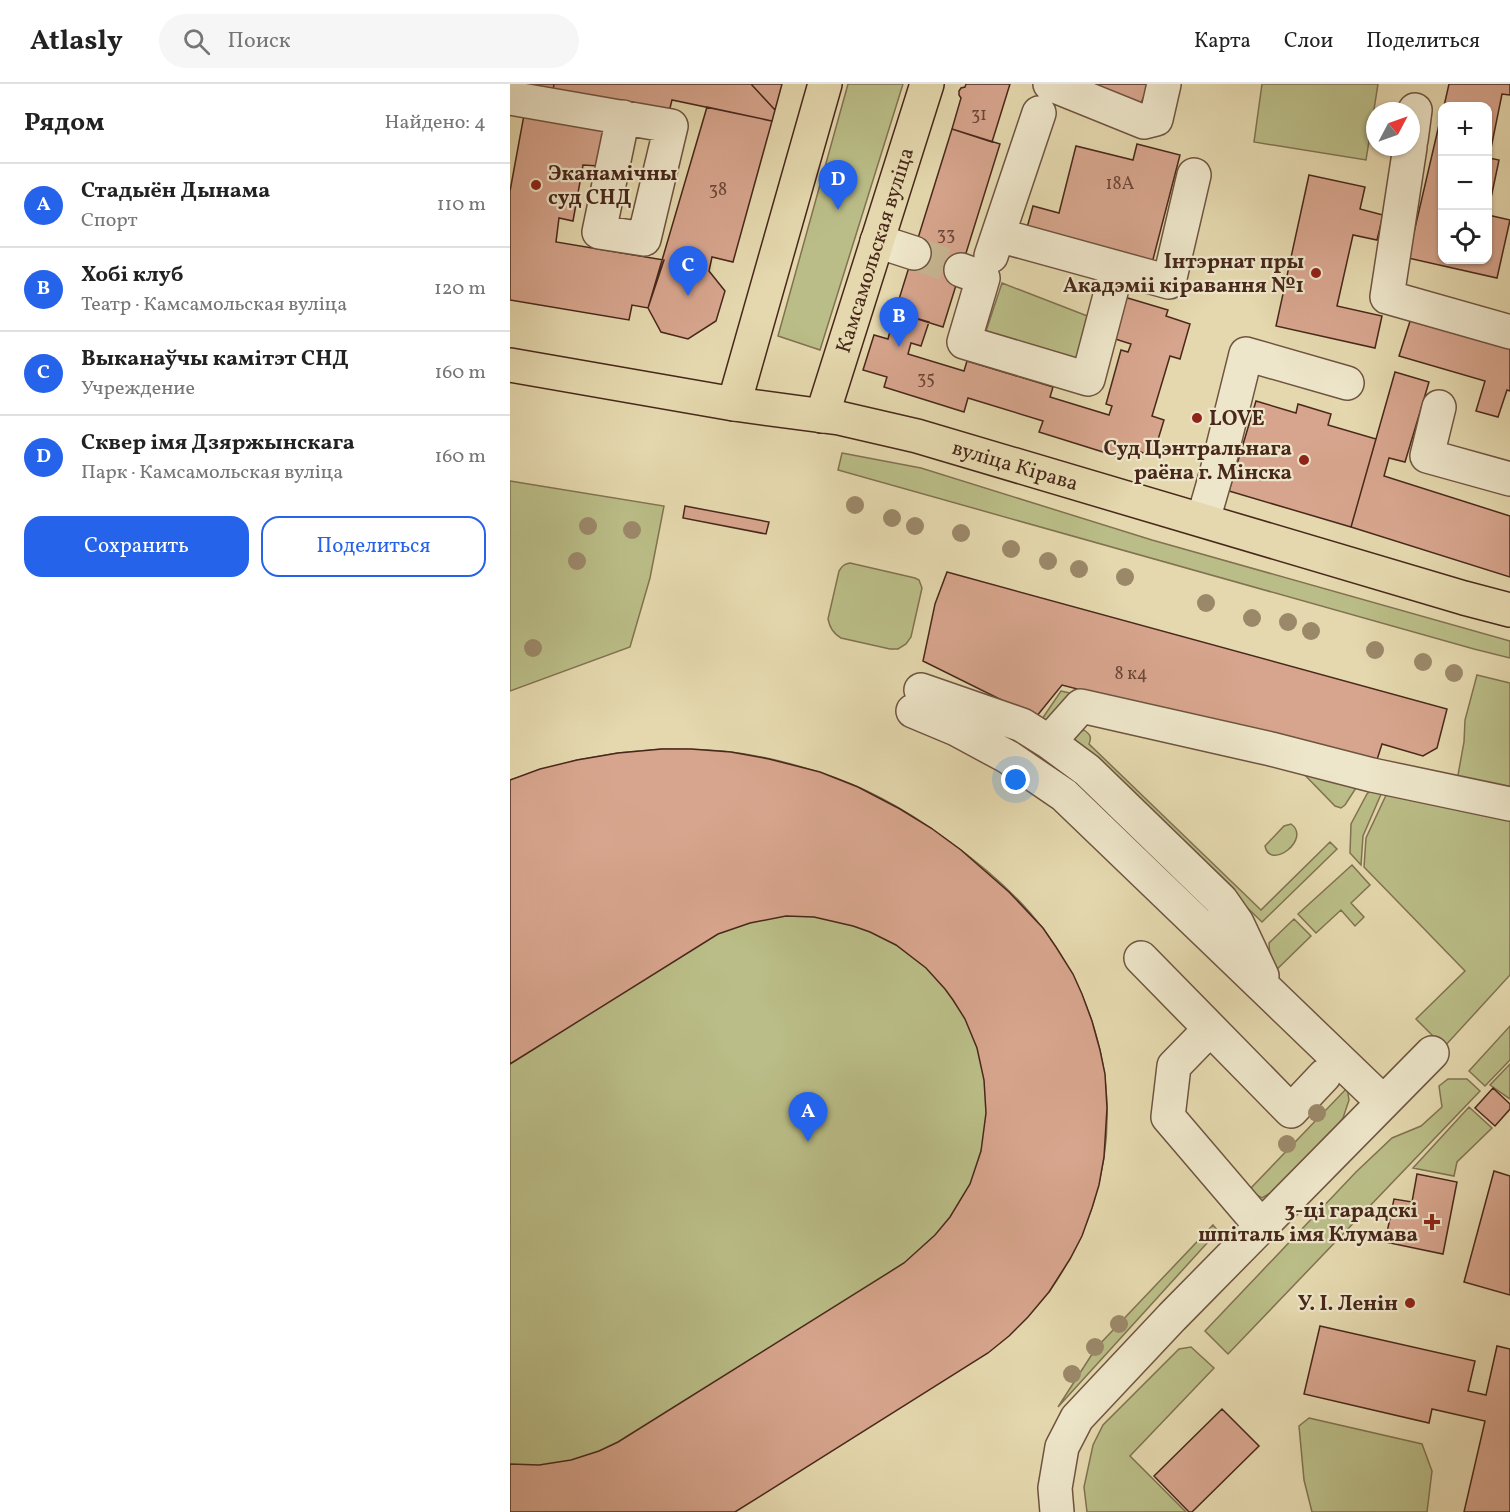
<!DOCTYPE html>
<html lang="ru">
<head>
<meta charset="utf-8">
<style>
  :root { --surface:#fff; --page:#f6f6f6; --text:#222; --muted:#767676; --line:#e0e0e0; --accent:#2563eb }
  body { margin:0; font-family:Vollkorn,serif; background:var(--page); color:var(--text) }
  .controls { position:absolute; right:18px; top:18px; display:grid; overflow:hidden; border-radius:12px; box-shadow:0 2px 4px #0004 }
  .controls button { width:54px; height:54px; display:grid; place-items:center; padding:0; border:0; border-bottom:2px solid var(--line); background:var(--surface); color:var(--text); font:30px sans-serif }
  .compass { position:absolute; left:856px; top:18px; width:54px; height:54px; border-radius:50%; background:var(--surface); box-shadow:0 2px 4px #0004; rotate:49deg }
  .you { position:absolute; left:506px; top:696px; width:21px; height:21px; margin:-15px; border:4px solid #fff; border-radius:50%; background:#1a73e8; box-shadow:0 0 0 9px #1a73e833 }
  .badge { display:grid; place-items:center; width:39px; height:39px; border-radius:50%; background:var(--accent); color:#fff; font-size:20px; font-weight:700 }
  .pin { position:absolute; translate:-50% -50px; filter:drop-shadow(0 2px 3px #0008) }
  .pin::after { content:''; position:absolute; top:32px; width:21px; height:18px; background:inherit; clip-path:polygon(0 0,100% 0,50% 100%) }
  .list { margin:0; padding:0; list-style:none }
  h2 { display:flex; justify-content:space-between; align-items:center; height:78px; margin:0; padding:0 24px; font-size:26px }
  h2 small { font-size:20px; font-weight:400; color:var(--muted) }
  .list li { display:grid; grid-template-columns:39px 1fr auto; gap:18px; align-items:center; box-sizing:border-box; height:84px; padding:0 24px; border-top:2px solid var(--line) }
  .list b { display:block; font-size:22px; white-space:nowrap }
  .list p { margin:0; font-size:20px; white-space:nowrap; color:var(--muted) }
  .list em { font-size:20px; font-style:normal; color:var(--muted) }
  .actions { display:flex; gap:12px; padding:18px 24px }
  .actions a { flex:1; padding:14px 0; border:2px solid var(--accent); border-radius:18px; text-align:center; font-size:21px; color:var(--accent) }
  .actions .main { background:var(--accent); color:#fff }
  .icon { flex:none; width:33px; height:33px; fill:none; stroke:currentColor; stroke-width:2; stroke-linecap:round; stroke-linejoin:round }
  .map { position:relative; flex:none; width:1000px; height:1428px; overflow:hidden }
  header { display:flex; align-items:center; gap:36px; box-sizing:border-box; height:84px; padding:0 30px; background:var(--surface); border-bottom:2px solid var(--line) }
  header strong { font-size:28px }
  nav { display:flex; gap:33px; margin-inline-start:auto; font-size:21px }
  .search { width:420px; height:54px; background:var(--page); display:flex; align-items:center; gap:15px; box-sizing:border-box; padding:0 21px; border-radius:33px; color:var(--muted); font-size:22px }
  main { display:flex }
  aside { flex:1; background:var(--surface) }
  .map>svg:first-child { display:block }
</style>
</head>
<body>
<header>
<strong>Atlasly</strong>
<div class="search"><svg class="icon" aria-label="search" viewBox="0 0 24 24"><circle cx="10" cy="10" r="6"/><path d="M15 15l6 6"/></svg>Поиск</div>
<nav><a>Карта</a><a>Слои</a><a>Поделиться</a></nav>
</header>
<main>
<aside>
<h2>Рядом<small>Найдено: 4</small></h2>
<ul class="list">
<li><span class="badge">A</span><div><b>Стадыён Дынама</b><p>Спорт</p></div><em>110 m</em></li>
<li><span class="badge">B</span><div><b>Хобі клуб</b><p>Театр · Камсамольская вуліца</p></div><em>120 m</em></li>
<li><span class="badge">C</span><div><b>Выканаўчы камітэт СНД</b><p>Учреждение</p></div><em>160 m</em></li>
<li><span class="badge">D</span><div><b>Сквер імя Дзяржынскага</b><p>Парк · Камсамольская вуліца</p></div><em>160 m</em></li>
</ul>
<div class="actions"><a class="main">Сохранить</a><a>Поделиться</a></div>
</aside>
<div class="map">
<svg width="1000" height="1428" viewBox="0 0 1000 1428">
  <rect width="100%" height="100%" fill="#e5d8ae"/>
  <filter id="stains"><feTurbulence type="fractalNoise" baseFrequency=".00333" numOctaves="4"/><feColorMatrix values="0 0 0 0 .2 0 0 0 0 .09 0 0 0 0 .02 0 0 0 .5 -.17"/></filter>
  <radialGradient id="worn" r=".72"><stop offset=".6" stop-color="#630" stop-opacity="0"/><stop offset="1" stop-color="#630" stop-opacity=".3"/></radialGradient>
  <!-- green -->
  <path fill="#babd87" stroke="#817251" stroke-width="1.5" d="M338,0H393L310,266L268,252Z
    M752,0H868L856,76L744,58Z
    M492,199L580,233L567,278L475,250Z
    M332,369L411,384L642,456L1000,557V574L964,565L328,386Z
    M0,397L154,422L140,494L120,563L0,607Z
    M340,479L405,494L409,496L412,504L401,553L396,560L388,565H380L331,554C323,549 320,544 318,535L329,487C332,482 334,480 340,479Z
    M967,591L1000,599V714L950,699L948,691L954,658L955,636Z
    M551,607L607,620L537,637L532,635Z
    M574,646C580,650 582,653 579,660L751,826L820,758L827,765L752,838L581,672L567,660L564,652L569,648Z
    M152,665C175,665 198,665 220,668C250,671 280,679 308,688C354,702 398,727 436,755C471,780 507,810 533,845C616,956 619,1094 539,1208L0,1428V696L67,676L108,669Z
    M786,682L842,697L846,704L835,721L831,724L825,722Z
    M862,705L872,708L853,752L851,781L840,769L841,740L857,710Z
    M878,707L1000,729V891L934,963L906,935L955,887L854,783L856,754Z
    M781,740C802,755 760,787 755,762L774,742Z
    M842,781L860,801L841,819L854,833L845,842L831,826L806,849L788,830Z
    M784,835L801,852L761,891L759,859Z
    M1000,942V976L975,1002L959,987Z
    M1000,980V1015L980,1001Z
    M938,995H957L970,1007L718,1270L695,1247L846,1088L882,1054L911,1042L932,1023L929,1002Z
    M837,1004L839,1016L833,1034L824,1046L764,1107L752,1114L741,1108L740,1105Z
    M959,1023L982,1044L947,1078L944,1092L903,1084Z
    M703,1141L708,1147L548,1323L586,1264Z
    M681,1263L704,1284L620,1372L676,1428H577L574,1403L583,1361L593,1341L669,1265Z
    M799,1334L912,1360L922,1387L917,1428H802L794,1396L789,1342Z"/>
  <!-- building -->
  <path fill="#d7a58d" stroke="#48281b" stroke-width="1.5" d="M0,0H44L42,12Z
    M44,0H241L265,26L262,37L162,16L159,28L43,7Z
    M241,0H272L265,26Z
    M456,0H500L482,58L442,45L451,14L449,11V7L451,4L455,3Z
    M578,0H639L630,22Z
    M939,0H1000V11L992,10L979,74L989,76L981,114H978V22H934Z
    M16,20L97,35L89,82L73,81L63,137L49,134L46,158L154,176L138,224L122,221L119,236L0,216V107Z
    M197,23L262,37L223,178L202,173L199,187L215,207L206,237L178,255L151,248L138,224Z
    M932,28V176H978V131L1000,136L987,194L898,174Z
    M442,45L490,60L433,243L385,228Z
    M627,60L670,71L641,183L515,151L523,122L549,129L566,62L623,76Z
    M799,91L855,103L850,125L873,131L867,156L843,151L827,222L872,232L865,264L766,242Z
    M611,212L658,226L656,232L680,240L670,275L660,272L642,332L654,336L643,372L612,362L609,373L529,348L533,337L458,314L454,328L374,303L377,293L353,286L364,251L378,255L385,228L419,238L411,262L401,259L398,270L454,287L457,277L543,303L540,313L599,331L602,322L596,320L611,266L618,268L621,260L599,253Z
    M902,231L1000,260V307L997,306L988,333L966,327L975,297L889,272Z
    M885,288L919,298L895,378L879,374L874,392L1000,432V493L841,443Z
    M746,317L786,329L788,320L821,330L818,341L866,355L841,443L719,407Z
    M175,422L259,438L256,450L173,434Z
    M437,488L937,625L927,664L913,672L872,660L865,682L552,601L526,633L413,577L425,520Z
    M152,665H181L221,668L259,675L310,688L348,703L390,725L421,744L451,766L499,808L533,844L546,863L563,890L572,910L582,937L590,966L595,990L597,1024L594,1073L589,1101L582,1124L572,1152L560,1175L539,1208L518,1233L499,1252L478,1269L225,1428H0V1380L29,1381L61,1376L89,1367L108,1358L394,1179L425,1151L440,1133L460,1100L471,1067L476,1029L474,996L467,964L455,935L443,916L435,905L416,884L386,861L360,848L343,842L304,833L276,832L240,839L208,850L0,980V696L30,685L67,676L108,669Z
    M983,1004L1000,1020V1025L985,1042L965,1024Z
    M984,1087L1000,1092V1211L954,1198Z
    M907,1090L947,1098L933,1170L875,1158L884,1115L902,1118Z
    M810,1242L965,1277L958,1307L976,1311L987,1262L1000,1265V1428H954L975,1337L922,1325L919,1339L794,1310Z
    M712,1325L749,1362L682,1428H679L644,1392Z"/>
  <g fill="none" stroke-linecap="round" stroke-linejoin="round">
    <!-- minor-tunnel -->
    <path stroke="#c6b591" stroke-width="33" stroke-dasharray="33 16" stroke-linecap="butt" d="M404,169L451,186"/>
    <defs>
      <path id="minor" d="M540,0L634,38L646,35L654,0
        M0,14L161,42L134,155L89,148L113,33
        M901,56L905,26
        M900,63L877,213L1000,248
        M488,151L659,198L684,91
        M367,157L404,169
        M481,172L529,29
        M451,186L473,194L454,258L578,295L607,185
        M929,323L917,372L1000,395
        M693,436L706,391L736,270L837,299
        M411,606L512,641L539,658L577,686L711,816L727,839L752,892
        M403,627L446,645L498,673L554,711L873,1018
        M539,658L571,622L761,665L862,691L1000,720
        M631,874L781,1027L814,992
        M700,945L664,982L658,1033L752,1143
        M547,1428L545,1404L552,1363L567,1334L662,1233L922,969"/>
      <g id="major">
        <path id="s1" d="M0,281L224,320L329,334L407,352L954,514L1000,526"/>
        <path d="M224,320L315,0"/>
        <path id="s2" d="M312,332L417,0"/>
      </g>
    </defs>
    <!-- minor casing -->
    <use href="#minor" stroke="#6f5440" stroke-width="36"/>
    <!-- major casing -->
    <use href="#major" stroke="#48281b" stroke-width="36"/>
    <!-- minor -->
    <use href="#minor" stroke="#eee6ca" stroke-width="33"/>
    <!-- major -->
    <use href="#major" stroke="#e5d8ae" stroke-width="33"/>
  </g>
  <!-- trees -->
  <g fill="#9b8869">
    <circle cx="345" cy="421" r="9"/>
    <circle cx="382" cy="434" r="9"/>
    <circle cx="78" cy="442" r="9"/>
    <circle cx="405" cy="442" r="9"/>
    <circle cx="122" cy="446" r="9"/>
    <circle cx="451" cy="449" r="9"/>
    <circle cx="501" cy="465" r="9"/>
    <circle cx="67" cy="477" r="9"/>
    <circle cx="538" cy="477" r="9"/>
    <circle cx="569" cy="485" r="9"/>
    <circle cx="615" cy="493" r="9"/>
    <circle cx="696" cy="519" r="9"/>
    <circle cx="742" cy="534" r="9"/>
    <circle cx="778" cy="538" r="9"/>
    <circle cx="801" cy="547" r="9"/>
    <circle cx="23" cy="564" r="9"/>
    <circle cx="865" cy="566" r="9"/>
    <circle cx="913" cy="578" r="9"/>
    <circle cx="944" cy="589" r="9"/>
    <circle cx="807" cy="1029" r="9"/>
    <circle cx="777" cy="1060" r="9"/>
    <circle cx="609" cy="1240" r="9"/>
    <circle cx="585" cy="1263" r="9"/>
    <circle cx="562" cy="1290" r="9"/>
  </g>
  <!-- markers -->
  <g fill="#8f2418" stroke="#eee6ca" stroke-width="2">
    <circle cx="26" cy="101" r="6"/>
    <circle cx="806" cy="189" r="6"/>
    <circle cx="687" cy="334" r="6"/>
    <circle cx="794" cy="376" r="6"/>
    <path d="M919 1129h6v6h6v6h-6v6h-6v-6h-6v-6h6z"/>
    <circle cx="900" cy="1219" r="6"/>
  </g>
  <g text-anchor="middle" stroke-width="4.5" stroke-linejoin="round" paint-order="stroke">
    <!-- number labels -->
    <g font-size="18" fill="#6c4738">
      <text x="469" y="36">31</text>
      <text x="610" y="105">18А</text>
      <text x="208" y="111">38</text>
      <text x="436" y="156">33</text>
      <text x="416" y="300">35</text>
      <text x="621" y="595">8 к4</text>
    </g>
    <!-- poi labels -->
    <g font-size="21" font-weight="bold" fill="#48281b" stroke="#eee6ca" text-anchor="end">
      <text x="38" y="96" text-anchor="start">Эканамічны<tspan x="38" dy="24">суд СНД</tspan></text>
      <text x="794" y="184">Інтэрнат пры<tspan x="794" dy="24">Акадэміі кіравання №1</tspan></text>
      <text x="699" y="341" text-anchor="start">LOVE</text>
      <text x="782" y="371">Суд Цэнтральнага<tspan x="782" dy="24">раёна г. Мінска</tspan></text>
      <text x="908" y="1133">3-ці гарадскі<tspan x="908" dy="24">шпіталь імя Клумава</tspan></text>
      <text x="888" y="1226">У. І. Ленін</text>
    </g>
    <!-- street labels -->
    <g font-size="21" fill="#48281b" stroke="#eee6ca">
      <text dy="7" stroke="none"><textPath href="#s2" startOffset="174">Камсамольская вуліца</textPath></text>
      <text dy="7" stroke="none"><textPath href="#s1" startOffset="516">вуліца Кірава</textPath></text>
    </g>
  </g>
  <rect width="100%" height="100%" filter="url(#stains)"/>
  <rect width="100%" height="100%" fill="url(#worn)"/>
</svg>
<div class="controls">
<button>+</button>
<button>−</button>
<button><svg class="icon" aria-label="locate" viewBox="0 0 24 24"><circle cx="12" cy="12" r="6"/><path d="M12 2v4M12 18v4M2 12h4M18 12h4"/></svg></button>
</div>
<svg class="compass" viewBox="-18 -18 36 36"><path d="M0-13l5 13h-10z" fill="#e53935"/><path d="M0 13l5-13h-10z" fill="#767676"/></svg>
<div class="you"></div>
<div class="pin badge" style="left:298px;top:1058px">A</div>
<div class="pin badge" style="left:389px;top:263px">B</div>
<div class="pin badge" style="left:178px;top:212px">C</div>
<div class="pin badge" style="left:328px;top:126px">D</div>
</div>
</main>
</body>
</html>
